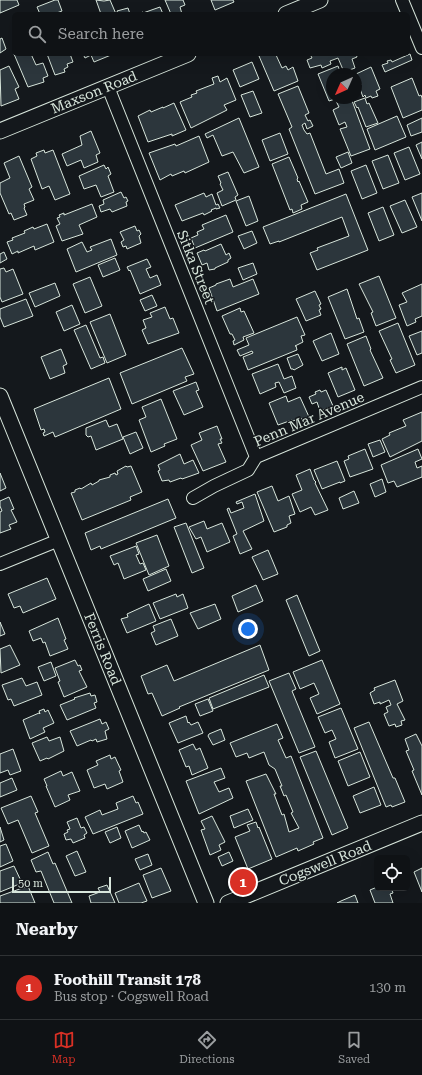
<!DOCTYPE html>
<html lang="en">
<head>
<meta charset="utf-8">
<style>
  :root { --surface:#0f1215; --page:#181b1e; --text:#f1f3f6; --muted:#9b9ea0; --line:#2f3234; --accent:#d93025 }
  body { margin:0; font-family:"Roboto Serif",serif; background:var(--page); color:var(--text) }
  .controls { position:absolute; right:12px; bottom:12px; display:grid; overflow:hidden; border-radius:6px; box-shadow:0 4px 16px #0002 }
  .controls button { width:36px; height:36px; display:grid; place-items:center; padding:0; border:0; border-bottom:1px solid var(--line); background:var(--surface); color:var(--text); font:20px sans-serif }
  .compass { position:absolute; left:326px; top:68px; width:36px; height:36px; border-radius:50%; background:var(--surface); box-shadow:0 4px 16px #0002; rotate:225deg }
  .scale { position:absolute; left:12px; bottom:10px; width:99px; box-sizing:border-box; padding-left:4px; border:2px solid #d8e6dc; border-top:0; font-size:11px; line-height:14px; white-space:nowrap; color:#d8e6dc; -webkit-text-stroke:3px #14181c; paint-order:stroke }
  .you { position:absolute; left:248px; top:629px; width:14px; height:14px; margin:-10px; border:3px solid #fff; border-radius:50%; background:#1a73e8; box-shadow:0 0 0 6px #1a73e833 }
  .badge { display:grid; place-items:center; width:26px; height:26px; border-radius:50%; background:var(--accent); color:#fff; font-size:13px; font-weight:700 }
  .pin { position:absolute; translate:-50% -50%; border:2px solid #fff; box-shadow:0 1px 4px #0006 }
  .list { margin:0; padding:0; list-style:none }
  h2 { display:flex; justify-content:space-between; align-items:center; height:52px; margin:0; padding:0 16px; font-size:17px }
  h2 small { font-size:13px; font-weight:400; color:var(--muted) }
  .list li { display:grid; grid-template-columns:26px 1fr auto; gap:12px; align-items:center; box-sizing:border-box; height:64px; padding:0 16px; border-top:1px solid var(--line) }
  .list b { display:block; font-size:15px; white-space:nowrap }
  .list p { margin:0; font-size:13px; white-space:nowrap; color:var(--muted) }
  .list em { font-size:13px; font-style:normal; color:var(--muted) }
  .icon { flex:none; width:22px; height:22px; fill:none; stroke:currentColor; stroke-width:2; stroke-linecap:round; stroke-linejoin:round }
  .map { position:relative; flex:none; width:422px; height:903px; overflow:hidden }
  .search { position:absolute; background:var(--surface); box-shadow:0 4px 16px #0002; left:12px; right:12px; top:12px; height:44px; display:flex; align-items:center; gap:10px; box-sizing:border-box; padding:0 14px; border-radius:6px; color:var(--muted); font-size:15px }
  .sheet { height:116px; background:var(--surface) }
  nav { display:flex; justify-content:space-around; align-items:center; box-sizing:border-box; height:56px; border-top:1px solid var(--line); background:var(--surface); font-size:11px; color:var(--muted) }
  nav a { display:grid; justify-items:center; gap:2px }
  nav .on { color:var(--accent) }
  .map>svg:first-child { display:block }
</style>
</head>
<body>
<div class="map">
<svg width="422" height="903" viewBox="0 0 422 903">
  <rect width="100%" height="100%" fill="#14181c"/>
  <!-- building -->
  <path fill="#2c363c" stroke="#d8e6dc" d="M0,0H17L19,5L0,13Z
    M55,0H58L62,11L54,14H40L37,7Z
    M96,0L104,1L110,0L116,14H101Z
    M165,0H183L185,5L180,7L182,14H171Z
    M211,0H233L234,2L215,10Z
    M160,7L163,14H137L143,12V13Z
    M128,8L130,14H118L117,11Z
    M2,38L6,49L0,53V39Z
    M14,54H31L36,65L43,63L48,76L43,78L44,82L28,87Z
    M47,54H70L73,62L67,64L68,67L64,69L65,72L55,75Z
    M83,54H111V55L94,62L91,55L85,58Z
    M264,54L276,55L282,68L286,66L288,70L293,67L298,81L274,91L259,56Z
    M310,54H356L357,57L352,59L355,68L344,72L338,58L330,61L331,64L322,68L321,65L310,68L307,60L312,58Z
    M410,54L412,60L385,72L382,65L388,63L387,61L391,60L392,62Z
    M252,62L259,79L240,87L233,70Z
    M9,66L19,87L15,89L19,99L1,106L0,70Z
    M338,66L341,74H332V98H351L370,149L351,156L340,129L347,127L345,122L339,125L333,110L339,107L335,99L329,101L318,74Z
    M371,67L380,89L376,91L378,96L372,98L371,96L366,98L365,95L363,97L359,86L361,85L356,74Z
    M218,76L220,82L227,78L236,100L224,105L227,110L191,128L180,102L192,97L191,95L197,93L196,91L214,84L212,78Z
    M412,78L419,96L421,95L422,98V110L403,118L391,87Z
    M298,86L309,113L305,115L308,121L310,120L313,126L307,129L305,123L302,125L304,130L307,134L310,133L326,174L339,169L344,183L315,194L289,129L292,127L278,94Z
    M253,91L262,113L250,117L241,95Z
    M365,98L367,104L369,103L378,123L366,127L358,107L357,108L354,102Z
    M174,103L186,130L172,136V134L148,142L138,116L150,110L151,112L163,107V108Z
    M397,116L406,137L375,150L367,129Z
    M239,118L259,167L244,173L233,152L222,156L213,135L207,138L205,134Z
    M422,118V132L411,136L407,125Z
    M91,131L100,153L96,155L98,162L84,168L81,160L67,166L62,154L82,145L80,136Z
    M280,133L288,154L270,161L262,140Z
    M199,136L209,162L185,173L184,171L172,176L171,174L160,180L149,153L175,144L176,146Z
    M422,142V159L416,145Z
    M409,147L420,174L405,180L394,153Z
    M44,150L45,153L53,150L70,194L55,200L49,186L42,189L31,159L37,156L36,153Z
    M348,152L352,163L341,168L336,157Z
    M388,155L399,183L383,189L372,161Z
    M19,156L32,187L29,189L34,200L24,204L25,207L24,208L27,215L14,220L11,213L9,214L0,193V183L10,178L4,163Z
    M289,157L298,178L297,179L298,182L299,181L308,202L301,205L302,209L293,213L292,209L290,210L272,164Z
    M104,165L106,169L108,167L111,174L108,176L114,192L101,197L96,185L84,189L79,176Z
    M366,165L377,193L362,199L351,171Z
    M228,172L238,195L235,197L236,200L222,206L217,193L223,190L220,184L221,183L218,176Z
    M121,192L124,198L126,197L128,201L126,202L127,206L112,212L110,209L101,212L99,206L104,204L103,200Z
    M204,193L206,197L212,194L216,205L218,204L220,208L216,209V208L211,210L212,211L204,215L203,213L182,221L175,205Z
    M422,193V221L412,197Z
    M346,194L368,250L317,270L310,253L318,250L317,248L349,236L342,217L279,242V241L270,244L263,227Z
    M249,196L258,221L246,226L236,201Z
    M405,200L417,227L402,233L390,206Z
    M92,204L97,217L79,225L83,234L62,241L56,226L60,224L57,218L60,217L59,215L64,213V215Z
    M383,207L394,235L379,241L368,213Z
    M226,215L233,232L195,248L191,238L198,235L197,232L204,229L202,225Z
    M47,224L54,242L35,250L34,246L18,253V251L12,254L7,242L13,240L12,238L25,233L24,231L33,227L34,229Z
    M135,226L137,231L139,230L141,234L139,236L141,243L127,249L126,246L123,247L121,242L124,240L120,232Z
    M252,231L257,243L244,249L238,236Z
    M111,239L117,255L76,272L67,249L82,242L87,252L92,250L90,247Z
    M221,244L226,255L229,253L231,258L228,260V262L215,268V269L209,270L207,263L202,265L197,253L204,250L205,251Z
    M4,252L7,259L0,263V254Z
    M115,258L120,270L103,277L98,265Z
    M147,259L151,267L146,269L150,278L157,275L161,285L140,294L130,270L129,271L127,267Z
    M253,263L257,274L243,280L238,268Z
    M4,268L6,272L13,269L23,294L2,302L0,297V269Z
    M379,276L396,318L376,326L371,313L373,312L359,284Z
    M90,277L102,306L85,313L73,284Z
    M230,279L233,287L253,279L259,294L217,311L209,288L216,285V284Z
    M55,283L60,296L35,307L29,293Z
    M422,284V316L415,319L416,322L407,326L399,305L407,302L402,293Z
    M347,289L357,319L359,318L364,332L345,339L328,297Z
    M315,291L321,304L319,305L321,309L319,310L321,315L306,321L296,299Z
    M152,295L157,306L145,311L140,300Z
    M26,299L33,316L4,327L0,317V309Z
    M72,305L80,324L64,331L56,312Z
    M165,307L170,319L173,318L179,333L148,344L142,330L146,328L143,320L152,317L150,313Z
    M240,308L241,312L244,311L254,333L243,337L244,340L234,345L233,341L235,340L232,334H230L222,316Z
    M110,314L126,355L107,363L90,322Z
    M297,317L305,335L301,336L303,342L295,346H296L297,350L248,370L243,357L253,353L252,351L240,356L237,350L249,345L246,338Z
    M398,323L415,365L396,373L390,360L392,359L379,331Z
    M86,325L100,358L103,357L105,363L91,369L74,330Z
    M422,331V353L417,355L409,336Z
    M331,333L339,354L322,361L313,341Z
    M366,336L371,349L370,350L383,378L364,386L347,344Z
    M182,348L194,374L185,377L187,381L132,404L120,373Z
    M61,349L67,364L63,366L65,373L50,379L41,357Z
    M298,354L303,365L294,370L293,369H291L287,358Z
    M278,364L284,379L292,376L296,388L284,393L279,382L275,383L276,387L260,394L252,374Z
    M342,367V370L346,368L355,390L338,397L328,373Z
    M109,378L121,409L55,437L53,432L44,436L43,433L45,432L44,429L41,430L34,409Z
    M196,382L199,390L196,391L203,407L184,415L173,391Z
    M320,390L321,392L326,390L333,406L320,411L317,402L312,404L309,397L316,394L315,392Z
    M286,396L288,402L300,397L310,419L303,422L301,418L293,421L292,420L278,425L269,403Z
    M161,399L177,439L164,444L165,446L151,452L139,420L146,417L142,407Z
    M422,412V441L390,457L382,439L390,435L389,433L406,426L403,420Z
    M106,420L109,427L117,424L123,439L96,450L91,436L88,437L86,435V428Z
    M217,426L222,439H220L222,443L218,444L226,462L203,471L191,445L202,440L199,433Z
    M136,432L143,448L130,454L123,437Z
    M380,440L385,452L373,457L368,444Z
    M365,449L373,469L350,477L344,461L349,459L348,456Z
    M418,449L422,459L415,462L417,468L422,466V477L397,487L394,481L388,483L381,465Z
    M180,454L184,464L193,460L199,473L182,479L181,478L170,482L169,480L162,481L158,471L160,470L158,465Z
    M337,461L345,481L340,483V482L322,489L314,470Z
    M126,466L127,467L131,466L142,492L130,497L131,500L82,520L71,493L75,492V490L80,488L81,489L91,483L92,485L99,481V480L110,477V475L115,473L116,475L118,474L117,471Z
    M310,469L314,480L316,482L315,483L328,510L315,515L311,507L300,512L292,494L302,490L296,475Z
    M0,473L6,488L0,491Z
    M382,479L386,492L375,497L370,484Z
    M272,486L278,501L289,496L295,514L289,516L291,523L287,525V527L274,532L257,492Z
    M354,491L359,503L343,509L339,498Z
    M255,494L264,521L243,531L252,549L240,554L233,536L237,534L227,509L229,508L231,513L244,508L242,502L237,504L236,502Z
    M9,497L14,509L11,510L17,522L9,525L11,529L0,533V512L2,511L0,506V501Z
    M168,499L176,518L101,549L100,546L91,550L85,533Z
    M204,521L207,529L222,523L230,542L207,552L201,537L196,539L189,527Z
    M186,523L204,568L192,573L174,527Z
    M157,535L169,566L149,575L136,543Z
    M136,546L139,554L136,555L140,564L143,563L146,570L124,579L118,563L114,565L110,556Z
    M268,550L278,574L263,580L252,557Z
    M166,569L171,581L148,591L143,579Z
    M47,578L56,599L23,613L20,606L14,608L8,594Z
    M256,585L263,601L238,612L232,596Z
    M176,594L177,597L183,594L188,608L160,619L153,603Z
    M297,595L320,651L309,656L286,600Z
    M149,604L156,621L127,633L121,619L128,617L127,614Z
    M215,604L221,619L198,629L190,613Z
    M58,618L66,639L64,640L68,649L50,656L45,642L43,643L41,638L33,641L29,631Z
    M171,619L178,636L156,645L151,633L155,631L153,626Z
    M0,622L5,634L0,636Z
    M10,645L20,665L1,673L0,649Z
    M260,645L269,670L179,707L180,708L162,716L152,693L148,694L141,676L167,665L174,681Z
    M75,660L78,666L80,665L82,670L79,671L87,687L64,697L58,682L60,681L55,668Z
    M322,660L340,704L317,714L310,698L319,694L314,683L300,689L293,672Z
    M51,662L56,676L44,681L38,667Z
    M289,673L296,689L292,691L315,747L299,753L269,681Z
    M264,675L269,687L213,709L209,698Z
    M22,678L26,686L37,682L42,695L14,706L11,699L8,700L2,685Z
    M395,680L403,701L397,704L405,720L401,721L402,725L396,727L395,724L389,726L384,714L388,712L386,707L391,705L389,700L380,704V702L374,704L370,693L375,690L374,688Z
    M90,693L91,696L95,695L97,702L94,703L96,708L67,720L60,705L75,699L74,698Z
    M208,699L213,711L200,716L195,704Z
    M341,708L358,749L335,758L329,742L336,739L332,730L325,733L318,717Z
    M44,709L45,712L48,710L54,723L43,728L45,732L30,739L23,720L39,713L40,714L39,711Z
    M186,716L188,723L189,722L191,725L198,722L203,733L178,743L169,723Z
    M100,719L102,724L106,722L109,729L105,731L107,739L97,742L96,739L92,741L91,740L77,746L70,731Z
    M369,722L393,778H395L405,802L392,807L391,805L386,807L354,728Z
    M277,724L283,738L278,740L286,758L291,756L323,838L313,842L314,844L298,851L297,848L276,857L246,781L266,774L276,794H274L282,815L284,814L289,832L299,828L291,813L293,812L286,795L284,796L280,786H282L275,769L269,765L264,752L249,758L247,753L236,757L230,743Z
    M221,729L225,740L213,745L208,736L209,734Z
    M416,734L422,746V795L412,771L414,770L406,751L409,750L405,739Z
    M47,737L49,741L60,737L64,751L48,759L47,758L40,761L32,743Z
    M193,744L196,750L200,748L208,768L192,775L189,766L186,767L179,750Z
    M13,749L21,771L10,775L8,770L0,773V754Z
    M316,751L348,828L332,835L300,757Z
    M360,752L370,777L348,786L338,761Z
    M110,755L111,759L115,757L121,770L119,771L123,782L107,789L105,784L94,788L87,770L98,765L96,761Z
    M221,768L225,778L214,782L219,792L229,788L233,798L199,814L186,781Z
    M61,771L63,776L72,772L80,791L68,795L70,800L55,807L46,786H47L44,779Z
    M12,778L17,790L0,797V783Z
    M374,787L381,805L360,813L353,796Z
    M31,796L38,812L35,813L49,846L32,853L18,820L8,824L1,808Z
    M133,796L136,803L138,802L143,814L93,834L85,817L100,810L102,815L118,809L116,803Z
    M248,809L253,820L234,828L230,816Z
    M212,816L225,842L219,845L221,850L210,855L201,830L205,829L201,821Z
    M77,818L81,828L84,827L87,833L84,835L85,838L73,843L71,839L66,840L64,834L68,832L67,830L70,829L67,822Z
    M256,822L258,828L259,827L272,859L248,869L235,837L250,831L247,825Z
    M139,825L142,832L143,831L144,833L146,832L150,840L132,848L125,831Z
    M0,827L4,840L0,842Z
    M117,827L121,838L110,843L105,832Z
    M6,844L13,861L0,867V846Z
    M77,851L86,872L75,876L66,856Z
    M48,852L53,864L55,863L72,903H54L41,871L36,872L31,860Z
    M229,852L233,861L222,866L218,857Z
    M148,854L152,865L140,870L135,859Z
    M14,866L22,883L0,892V871Z
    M161,868L171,891L152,898L143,875Z
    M422,868V892L414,872Z
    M139,883L147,901L141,903H119L115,893Z
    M107,885L115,903H91L89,896L100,892L98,888Z
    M28,886L35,903H0V896Z
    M377,887V888H391L393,893L390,894L393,903H375L370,890Z
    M355,895L358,903H337L341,901Z"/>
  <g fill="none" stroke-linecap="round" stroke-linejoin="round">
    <defs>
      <path id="minor" d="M402,0L422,48
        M108,87L256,457
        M193,498L214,486L248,470L256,457L422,387
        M0,564L59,540"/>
      <path id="tertiary" d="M286,14L320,0
        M0,131L188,54
        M0,396L206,903
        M228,903L422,823"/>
    </defs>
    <!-- minor casing -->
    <use href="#minor" stroke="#d8e6dc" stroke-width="14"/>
    <!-- tertiary casing -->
    <use href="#tertiary" stroke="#d8e6dc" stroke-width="17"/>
    <!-- minor -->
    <use href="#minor" stroke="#14181c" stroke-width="12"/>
    <!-- tertiary -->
    <use href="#tertiary" stroke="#14181c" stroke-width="15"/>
  </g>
  <g text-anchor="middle" stroke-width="3" stroke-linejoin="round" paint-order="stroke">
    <!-- street labels -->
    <g font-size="14" fill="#d8e6dc" stroke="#14181c">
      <text transform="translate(94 92) rotate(-22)" y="5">Maxson Road</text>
      <text transform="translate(196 267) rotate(68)" y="5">Sitka Street</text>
      <text transform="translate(309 419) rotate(-23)" y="5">Penn Mar Avenue</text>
      <text transform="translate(103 649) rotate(68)" y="5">Ferris Road</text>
      <text transform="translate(325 863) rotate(-22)" y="5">Cogswell Road</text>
    </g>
  </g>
</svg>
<div class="controls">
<button><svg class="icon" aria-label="locate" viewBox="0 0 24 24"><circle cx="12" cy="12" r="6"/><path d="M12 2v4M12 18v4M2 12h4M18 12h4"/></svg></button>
</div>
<svg class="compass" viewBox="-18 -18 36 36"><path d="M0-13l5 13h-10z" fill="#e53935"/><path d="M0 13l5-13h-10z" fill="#9b9ea0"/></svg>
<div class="scale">50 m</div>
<div class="you"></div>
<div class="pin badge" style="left:243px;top:882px">1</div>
<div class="search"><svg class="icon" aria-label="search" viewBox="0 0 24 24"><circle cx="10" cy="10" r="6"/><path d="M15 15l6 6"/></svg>Search here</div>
</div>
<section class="sheet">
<h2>Nearby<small></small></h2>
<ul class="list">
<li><span class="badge">1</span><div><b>Foothill Transit 178</b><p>Bus stop · Cogswell Road</p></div><em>130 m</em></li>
</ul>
</section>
<nav>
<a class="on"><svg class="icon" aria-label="map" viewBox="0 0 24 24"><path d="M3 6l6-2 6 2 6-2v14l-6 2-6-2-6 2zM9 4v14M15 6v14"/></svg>Map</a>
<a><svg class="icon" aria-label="directions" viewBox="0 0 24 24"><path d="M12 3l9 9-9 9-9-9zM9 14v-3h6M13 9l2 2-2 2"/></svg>Directions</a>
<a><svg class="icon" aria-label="saved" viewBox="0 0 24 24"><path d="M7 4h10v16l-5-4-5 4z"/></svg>Saved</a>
</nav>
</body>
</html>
